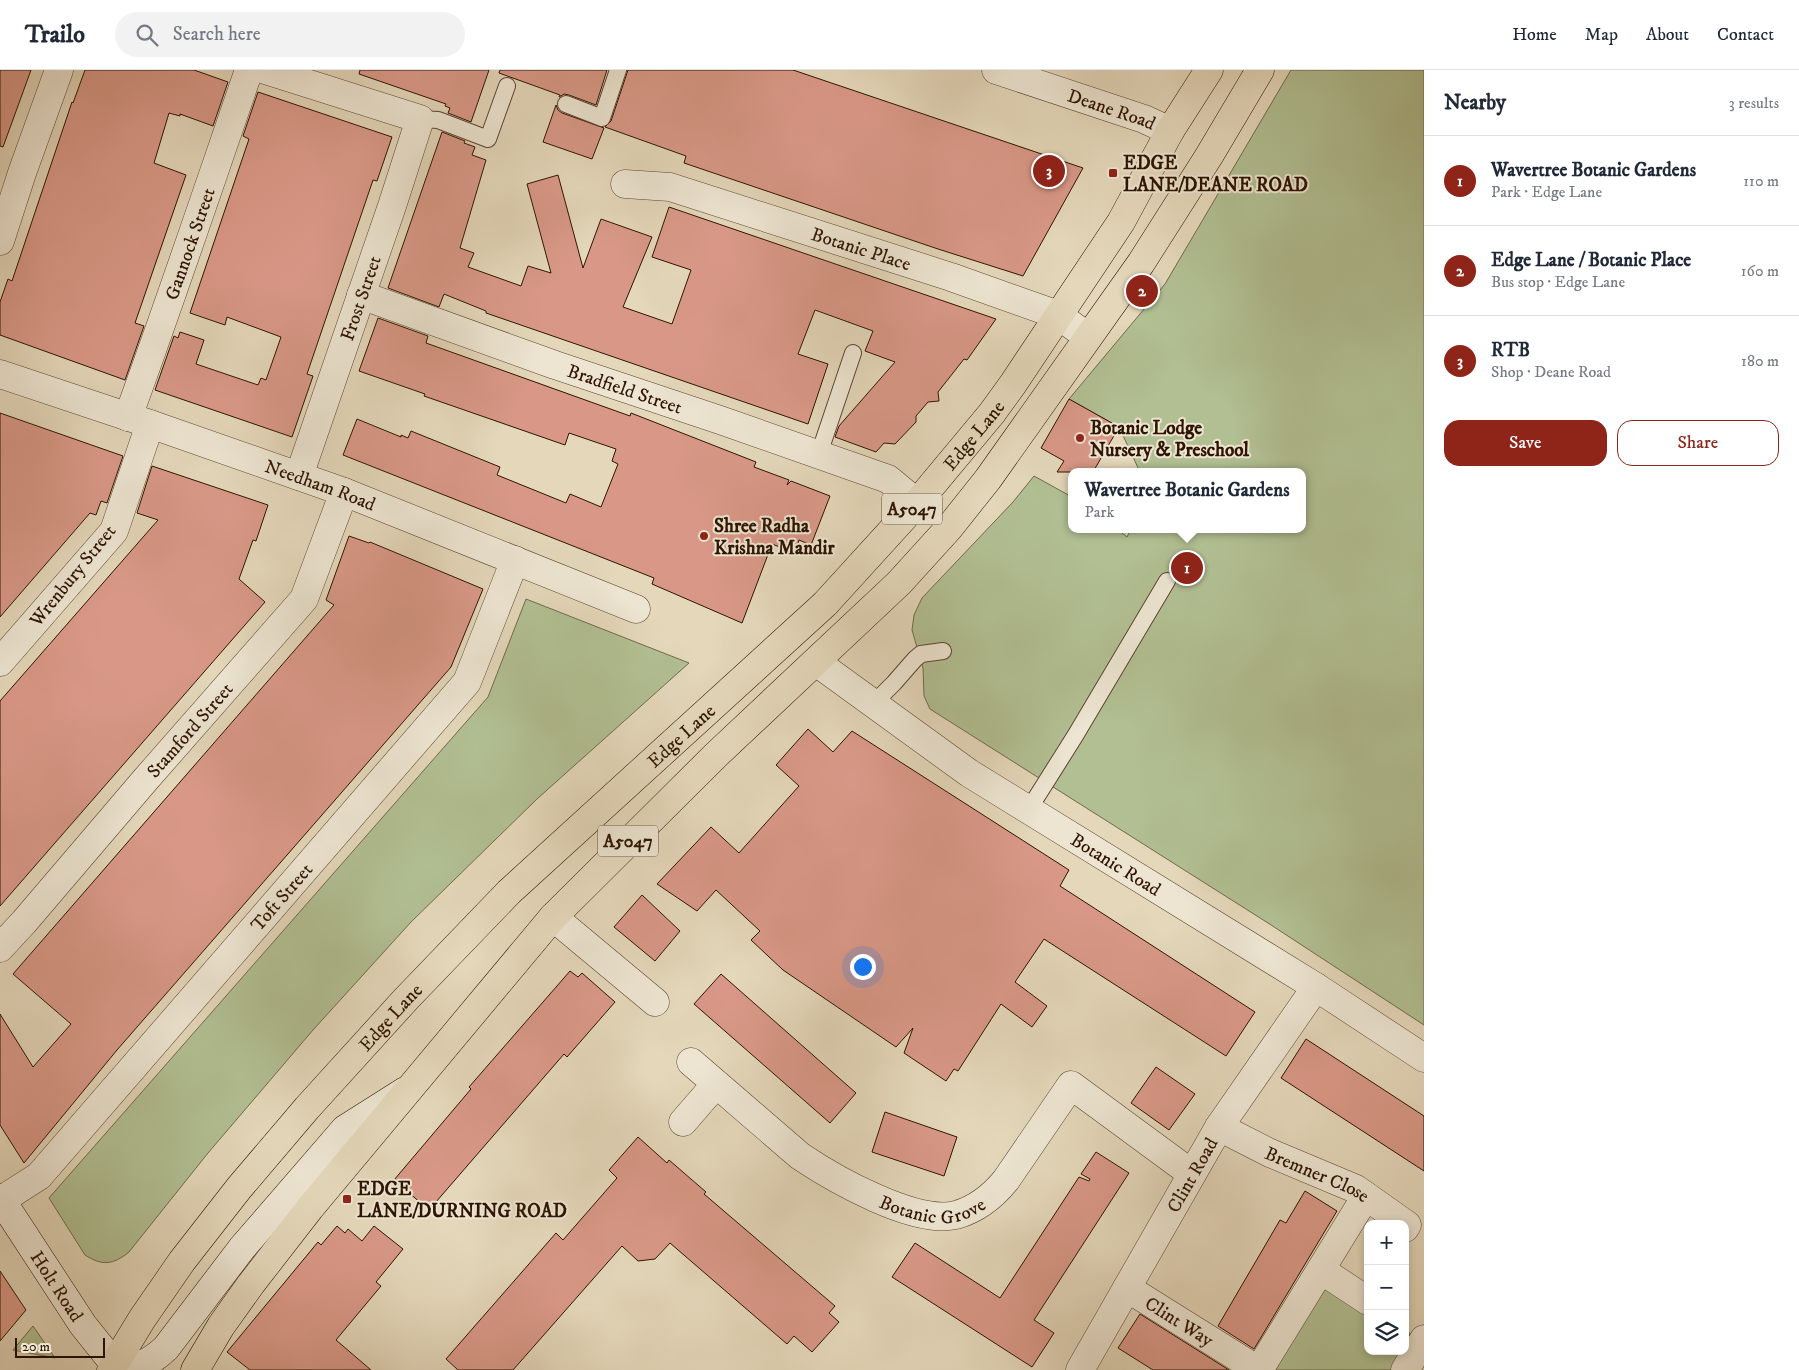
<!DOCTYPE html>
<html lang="en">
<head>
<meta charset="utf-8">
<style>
  :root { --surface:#fff; --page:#f2f2f3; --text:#1f2937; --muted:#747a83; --line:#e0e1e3; --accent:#8f2418 }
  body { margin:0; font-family:"IM FELL DW Pica",serif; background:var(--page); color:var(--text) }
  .controls { position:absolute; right:15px; bottom:15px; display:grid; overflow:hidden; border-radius:10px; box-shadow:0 2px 8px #0003 }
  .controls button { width:45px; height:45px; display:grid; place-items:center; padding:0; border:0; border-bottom:1px solid var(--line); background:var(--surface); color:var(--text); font:25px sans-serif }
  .scale { position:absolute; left:15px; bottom:12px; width:90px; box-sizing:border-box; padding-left:5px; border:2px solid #2e1401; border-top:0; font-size:14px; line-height:18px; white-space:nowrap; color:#2e1401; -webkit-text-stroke:4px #ede5d2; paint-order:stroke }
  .you { position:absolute; left:862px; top:896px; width:18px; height:18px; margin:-12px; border:4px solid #fff; border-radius:50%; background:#1a73e8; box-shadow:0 0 0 8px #1a73e833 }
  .badge { display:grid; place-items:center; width:32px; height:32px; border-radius:50%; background:var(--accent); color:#fff; font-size:16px; font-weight:700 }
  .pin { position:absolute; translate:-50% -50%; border:2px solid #fff; box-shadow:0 1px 5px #0006 }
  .popup { position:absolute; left:1068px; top:398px; width:238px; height:65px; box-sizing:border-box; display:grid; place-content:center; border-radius:10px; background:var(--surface); filter:drop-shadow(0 1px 4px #0005); font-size:16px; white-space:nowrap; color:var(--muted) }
  .popup b { font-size:19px; color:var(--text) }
  .popup::after { content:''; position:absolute; left:50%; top:100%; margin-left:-10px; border:10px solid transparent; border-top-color:var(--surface) }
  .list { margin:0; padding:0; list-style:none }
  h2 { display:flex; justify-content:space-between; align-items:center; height:65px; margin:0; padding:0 20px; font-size:21px }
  h2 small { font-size:16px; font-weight:400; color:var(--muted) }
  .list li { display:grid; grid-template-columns:32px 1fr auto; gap:15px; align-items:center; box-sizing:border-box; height:90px; padding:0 20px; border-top:1px solid var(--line) }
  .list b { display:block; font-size:19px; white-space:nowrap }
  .list p { margin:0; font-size:16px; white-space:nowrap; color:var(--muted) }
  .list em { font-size:16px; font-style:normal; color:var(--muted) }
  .actions { display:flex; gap:10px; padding:15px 20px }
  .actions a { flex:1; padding:11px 0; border:1px solid var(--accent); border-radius:15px; text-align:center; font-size:18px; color:var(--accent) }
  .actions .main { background:var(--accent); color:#fff }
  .icon { flex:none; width:28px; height:28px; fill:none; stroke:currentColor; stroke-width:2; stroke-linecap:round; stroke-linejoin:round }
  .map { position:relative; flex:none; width:1424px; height:1300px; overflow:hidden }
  header { display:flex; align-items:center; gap:30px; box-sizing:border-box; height:70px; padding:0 25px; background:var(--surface); border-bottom:1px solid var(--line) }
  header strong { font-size:24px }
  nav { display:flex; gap:28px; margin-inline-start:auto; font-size:18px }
  .search { width:350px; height:45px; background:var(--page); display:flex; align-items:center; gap:12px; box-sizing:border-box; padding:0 18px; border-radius:28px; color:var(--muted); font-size:19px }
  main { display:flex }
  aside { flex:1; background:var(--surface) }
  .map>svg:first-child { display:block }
</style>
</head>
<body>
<header>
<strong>Trailo</strong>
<div class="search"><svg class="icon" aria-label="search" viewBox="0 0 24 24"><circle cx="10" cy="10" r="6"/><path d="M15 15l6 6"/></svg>Search here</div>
<nav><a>Home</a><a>Map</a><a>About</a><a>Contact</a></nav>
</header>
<main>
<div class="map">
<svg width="1424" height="1300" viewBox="0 0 1424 1300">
  <rect width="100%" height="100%" fill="#e4d7ba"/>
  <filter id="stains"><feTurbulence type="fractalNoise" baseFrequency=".004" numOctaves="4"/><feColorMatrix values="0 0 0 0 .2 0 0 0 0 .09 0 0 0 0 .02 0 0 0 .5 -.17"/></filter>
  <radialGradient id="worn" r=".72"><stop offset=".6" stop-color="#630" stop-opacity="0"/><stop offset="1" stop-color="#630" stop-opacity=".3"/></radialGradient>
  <!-- green -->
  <path fill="#b1bf92" stroke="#706a4a" d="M1291,0H1424V955L1268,853L930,639L924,626L923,598L912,560L914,545L922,528L1013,432L1034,406L1072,427V459H1117L1127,467L1131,459H1302V402H1140L1119,357L1069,329L1165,214Z
    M526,529L689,593L537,729L411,852L313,960L208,1083L129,1182C113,1195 102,1196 85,1185L49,1128L488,627Z
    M1325,1208L1368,1236V1281H1405V1260L1409,1262L1411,1277L1396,1300H1277L1269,1295Z
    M33,1256L55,1288L13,1280Z"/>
  <!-- building -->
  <path fill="#d99887" stroke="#2e1401" d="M0,0H31L3,77L0,76Z
    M85,0H194L228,12L213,56L180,44V46L169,43L154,93L186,105L135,253L144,256L125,310L0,265V232L8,209L12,211L72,32L73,33Z
    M360,0H489L471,52L448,43L450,38L445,36L446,34L359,4Z
    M500,0H607L596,35L569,25L564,24L559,27L560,25L499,3Z
    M628,0H793L1083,98L1023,206L938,179L684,93L686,86L605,57L611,51Z
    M258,22L392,67L377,111L373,110L307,304L313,306L292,367L155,320L174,266L178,268L180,262L204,270L196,294L258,315L261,308L266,310L281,267L227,247L225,255L190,243L249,69L243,66Z
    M556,35L558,40L562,43L604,58L592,89L543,72Z
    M442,62L465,71L464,73L475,77L472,85L486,90L460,178L474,183L468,197L521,216L528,196L551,203L527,114L558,105L583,198L601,149L652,167L623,237L672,254L691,200L652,187L669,137L996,249L967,290L964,289L938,322L939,331L928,332L916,346V352L895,374L884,373L876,382L835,367L839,356L895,292L865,281L873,261L815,240L798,284L828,294L808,354L486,243V241L444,224L439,237L388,218Z
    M378,248L428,266L426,273L630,346L631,343L756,392L754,397L789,410L787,415L791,411L830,426L811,475L799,470L795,483L772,474L742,553L652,514L654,508L343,385L357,349L401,367V365L408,368L411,361L500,397L497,405L566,433L570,424L601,437L618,394L612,391L616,379L569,363L565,375L424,326L425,324L359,301Z
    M1069,329L1119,357L1093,402H1057L1064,391L1041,378Z
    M0,343L123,386L107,433L101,431L96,445L90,443L0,547Z
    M152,396L268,435L256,471L253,470L239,509L265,532L0,836V631L158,450L137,443Z
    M349,466L369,473L370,472L483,519L451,597L117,980L24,1093L0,1055V944L33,997L71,954L13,904L334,535L326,530Z
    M808,659L833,682L852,661L1069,800L1060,816L1255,942L1226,986L1044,869L1015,912L1047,936L1032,957L1001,934L958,1001L954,999L946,1011L904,983L913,958L896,977L783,900L751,870L760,861L716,820L697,841L657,814L711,757L739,783L799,716L776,695Z
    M642,825L680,861L655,891L614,857Z
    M570,901L578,907L582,903L615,932L567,987L564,984L429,1140L394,1110L471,1019L469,1017Z
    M721,904L856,1023L830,1053L694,934Z
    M1306,969L1424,1046V1101L1281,1008Z
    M1156,997L1195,1024L1169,1060L1131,1033Z
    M885,1042L957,1067L944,1106L872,1082Z
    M638,1067L667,1093L669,1090L706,1122L704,1124L835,1236L829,1243L839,1252L812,1282L794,1266L787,1274L670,1173L655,1189L638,1191L622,1176L513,1300H458L446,1289L556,1163L563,1170L617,1108L609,1100Z
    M1096,1082L1129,1103L1034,1250L1054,1263L1032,1297L892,1207L915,1173L1000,1228L1079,1107L1089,1111L1090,1109L1081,1104Z
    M1305,1121L1337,1141L1254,1279L1218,1256L1280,1150L1286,1153Z
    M337,1156L345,1163L348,1159L362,1171L374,1156L403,1179L376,1212L381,1216L336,1270L371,1300H250L227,1282L318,1172L321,1175Z
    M0,1201L26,1240L0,1271Z
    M1140,1244L1229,1300H1153L1118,1278Z"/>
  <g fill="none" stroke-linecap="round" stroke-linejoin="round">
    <defs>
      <path id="lane" d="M566,34L602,48L618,0
        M420,49L438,50L488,69L507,16
        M819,384L853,283
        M873,634L894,613L915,589L921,584L943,581
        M1029,739L1075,666L1167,511"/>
      <g id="street">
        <path d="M265,0L420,49L392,136L299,406"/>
        <path id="s1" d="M996,0L1144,49L1170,61"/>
        <path id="s2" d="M625,114L670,117L951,207L1058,245L1088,267"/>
        <path d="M0,171L22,103L59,0"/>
        <path id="s3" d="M361,225L555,295L720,350L888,409L917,433"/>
        <path id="s4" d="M0,304L150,354L344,422L636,539"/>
        <path id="s5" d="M128,347C170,232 209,116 249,0"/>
        <path d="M0,592L114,461L150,354"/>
        <path id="s6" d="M816,592L969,703L1316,917L1424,988"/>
        <path d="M553,847L655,932"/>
        <path id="s7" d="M0,878L24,852L146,709L304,529L344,422"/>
        <path id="s8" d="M691,992L800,1086C834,1109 915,1155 956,1145C977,1139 993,1126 1006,1110L1071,1015L1192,1104"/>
        <path d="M683,1052L716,1014"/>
        <path id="s9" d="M1219,1057L1270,1083L1356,1119L1407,1155L1405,1158"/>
        <path id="s10" d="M0,1131L39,1106L467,612L515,490"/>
        <path d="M1321,1200L1368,1231"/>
        <path id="s11" d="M1127,1218L1258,1300"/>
        <path id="s12" d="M1080,1300L1219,1057L1316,917"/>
        <path d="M1259,1300L1366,1126"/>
        <path d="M1405,1300L1424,1269"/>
      </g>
      <g id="secondary">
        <path id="s13" d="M0,1128L83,1255L119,1300"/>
        <path d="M114,1295C137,1300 150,1293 166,1278L242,1178L345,1059L405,1021"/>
      </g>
      <g id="highway">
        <path id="s14" d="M111,1300L142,1249L182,1191L239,1118L307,1038L406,929L509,822L825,534L917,433L992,343L1013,314L1121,152L1170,61L1209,0"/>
        <path d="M195,1300L221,1256L251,1214L310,1138L553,847L716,685L899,513L949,458L988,409L1141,193L1209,86L1260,0"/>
      </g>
    </defs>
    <!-- lane casing -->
    <use href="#lane" stroke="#5c452f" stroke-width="18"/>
    <!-- street casing -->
    <use href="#street" stroke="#5c452f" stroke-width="29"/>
    <!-- secondary casing -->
    <use href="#secondary" stroke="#2e1401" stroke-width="29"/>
    <!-- highway casing -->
    <use href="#highway" stroke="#2e1401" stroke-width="29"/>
    <!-- lane -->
    <use href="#lane" stroke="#ede5d2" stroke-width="16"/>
    <!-- street -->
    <use href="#street" stroke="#ede5d2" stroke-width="28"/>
    <!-- secondary -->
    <use href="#secondary" stroke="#ede5d2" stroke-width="28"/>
    <!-- highway -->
    <use href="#highway" stroke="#e4d7ba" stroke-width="28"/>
  </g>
  <!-- markers -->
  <g fill="#8f2418" stroke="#ede5d2" stroke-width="2">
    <rect x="1108" y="98" width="10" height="10" rx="2.5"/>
    <circle cx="1080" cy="368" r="5"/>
    <circle cx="704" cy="466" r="5"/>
    <rect x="342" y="1124" width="10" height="10" rx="2.5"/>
  </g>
  <g text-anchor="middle" stroke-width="4" stroke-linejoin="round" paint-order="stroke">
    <!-- shield labels -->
    <g fill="#ede5d2" stroke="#675340" stroke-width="1">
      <rect x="882" y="423.5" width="60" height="31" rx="4"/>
      <rect x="598" y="755.5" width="60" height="31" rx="4"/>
    </g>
    <g font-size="18" font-weight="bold" fill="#2e1401">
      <text x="912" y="445">A5047</text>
      <text x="628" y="777">A5047</text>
    </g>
    <!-- street labels -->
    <g font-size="19" fill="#2e1401" stroke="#ede5d2">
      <text dy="7" stroke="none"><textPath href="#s1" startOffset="122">Deane Road</textPath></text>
      <text dy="7" stroke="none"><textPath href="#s5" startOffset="184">Gannock Street</textPath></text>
      <text dy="7" stroke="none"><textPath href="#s2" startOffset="246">Botanic Place</textPath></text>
      <text transform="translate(360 228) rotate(-71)" y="7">Frost Street</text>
      <text dy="7" stroke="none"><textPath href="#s3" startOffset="280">Bradfield Street</textPath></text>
      <text dy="7" stroke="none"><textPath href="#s14" startOffset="1276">Edge Lane</textPath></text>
      <text dy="7" stroke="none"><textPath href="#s4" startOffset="339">Needham Road</textPath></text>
      <text transform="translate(72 505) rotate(-51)" y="7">Wrenbury Street</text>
      <text dy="7" stroke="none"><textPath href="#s7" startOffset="289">Stamford Street</textPath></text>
      <text dy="7" stroke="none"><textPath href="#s14" startOffset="856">Edge Lane</textPath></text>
      <text dy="7" stroke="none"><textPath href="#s6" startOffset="362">Botanic Road</textPath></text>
      <text dy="7" stroke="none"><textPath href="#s10" startOffset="416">Toft Street</textPath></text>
      <text dy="7" stroke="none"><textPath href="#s14" startOffset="451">Edge Lane</textPath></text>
      <text dy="7" stroke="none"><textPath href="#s12" startOffset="225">Clint Road</textPath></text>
      <text dy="7" stroke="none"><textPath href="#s9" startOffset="109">Bremner Close</textPath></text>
      <text dy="7" stroke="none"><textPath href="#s8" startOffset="290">Botanic Grove</textPath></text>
      <text dy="7" stroke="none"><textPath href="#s13" startOffset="105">Holt Road</textPath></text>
      <text dy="7" stroke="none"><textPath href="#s11" startOffset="62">Clint Way</textPath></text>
    </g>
    <!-- poi labels -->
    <g font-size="19" font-weight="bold" fill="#2e1401" stroke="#ede5d2" text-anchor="start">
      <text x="1123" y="99">EDGE<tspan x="1123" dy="22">LANE/DEANE ROAD</tspan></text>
      <text x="1090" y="364">Botanic Lodge<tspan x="1090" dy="22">Nursery &amp; Preschool</tspan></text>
      <text x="714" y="462">Shree Radha<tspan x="714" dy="22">Krishna Mandir</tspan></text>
      <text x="357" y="1125">EDGE<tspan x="357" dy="22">LANE/DURNING ROAD</tspan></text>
    </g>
  </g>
  <rect width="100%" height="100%" filter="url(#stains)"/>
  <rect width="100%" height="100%" fill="url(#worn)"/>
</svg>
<div class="controls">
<button>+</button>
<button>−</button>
<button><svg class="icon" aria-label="layers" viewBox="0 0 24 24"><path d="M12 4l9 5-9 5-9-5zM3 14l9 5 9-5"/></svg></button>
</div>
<div class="scale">20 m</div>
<div class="you"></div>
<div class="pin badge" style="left:1187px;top:498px">1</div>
<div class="popup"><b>Wavertree Botanic Gardens</b>Park</div>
<div class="pin badge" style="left:1142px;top:221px">2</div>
<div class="pin badge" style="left:1049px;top:101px">3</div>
</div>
<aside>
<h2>Nearby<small>3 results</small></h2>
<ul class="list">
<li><span class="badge">1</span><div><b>Wavertree Botanic Gardens</b><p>Park · Edge Lane</p></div><em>110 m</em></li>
<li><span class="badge">2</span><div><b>Edge Lane / Botanic Place</b><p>Bus stop · Edge Lane</p></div><em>160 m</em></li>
<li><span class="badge">3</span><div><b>RTB</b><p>Shop · Deane Road</p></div><em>180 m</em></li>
</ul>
<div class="actions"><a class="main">Save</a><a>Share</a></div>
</aside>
</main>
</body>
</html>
